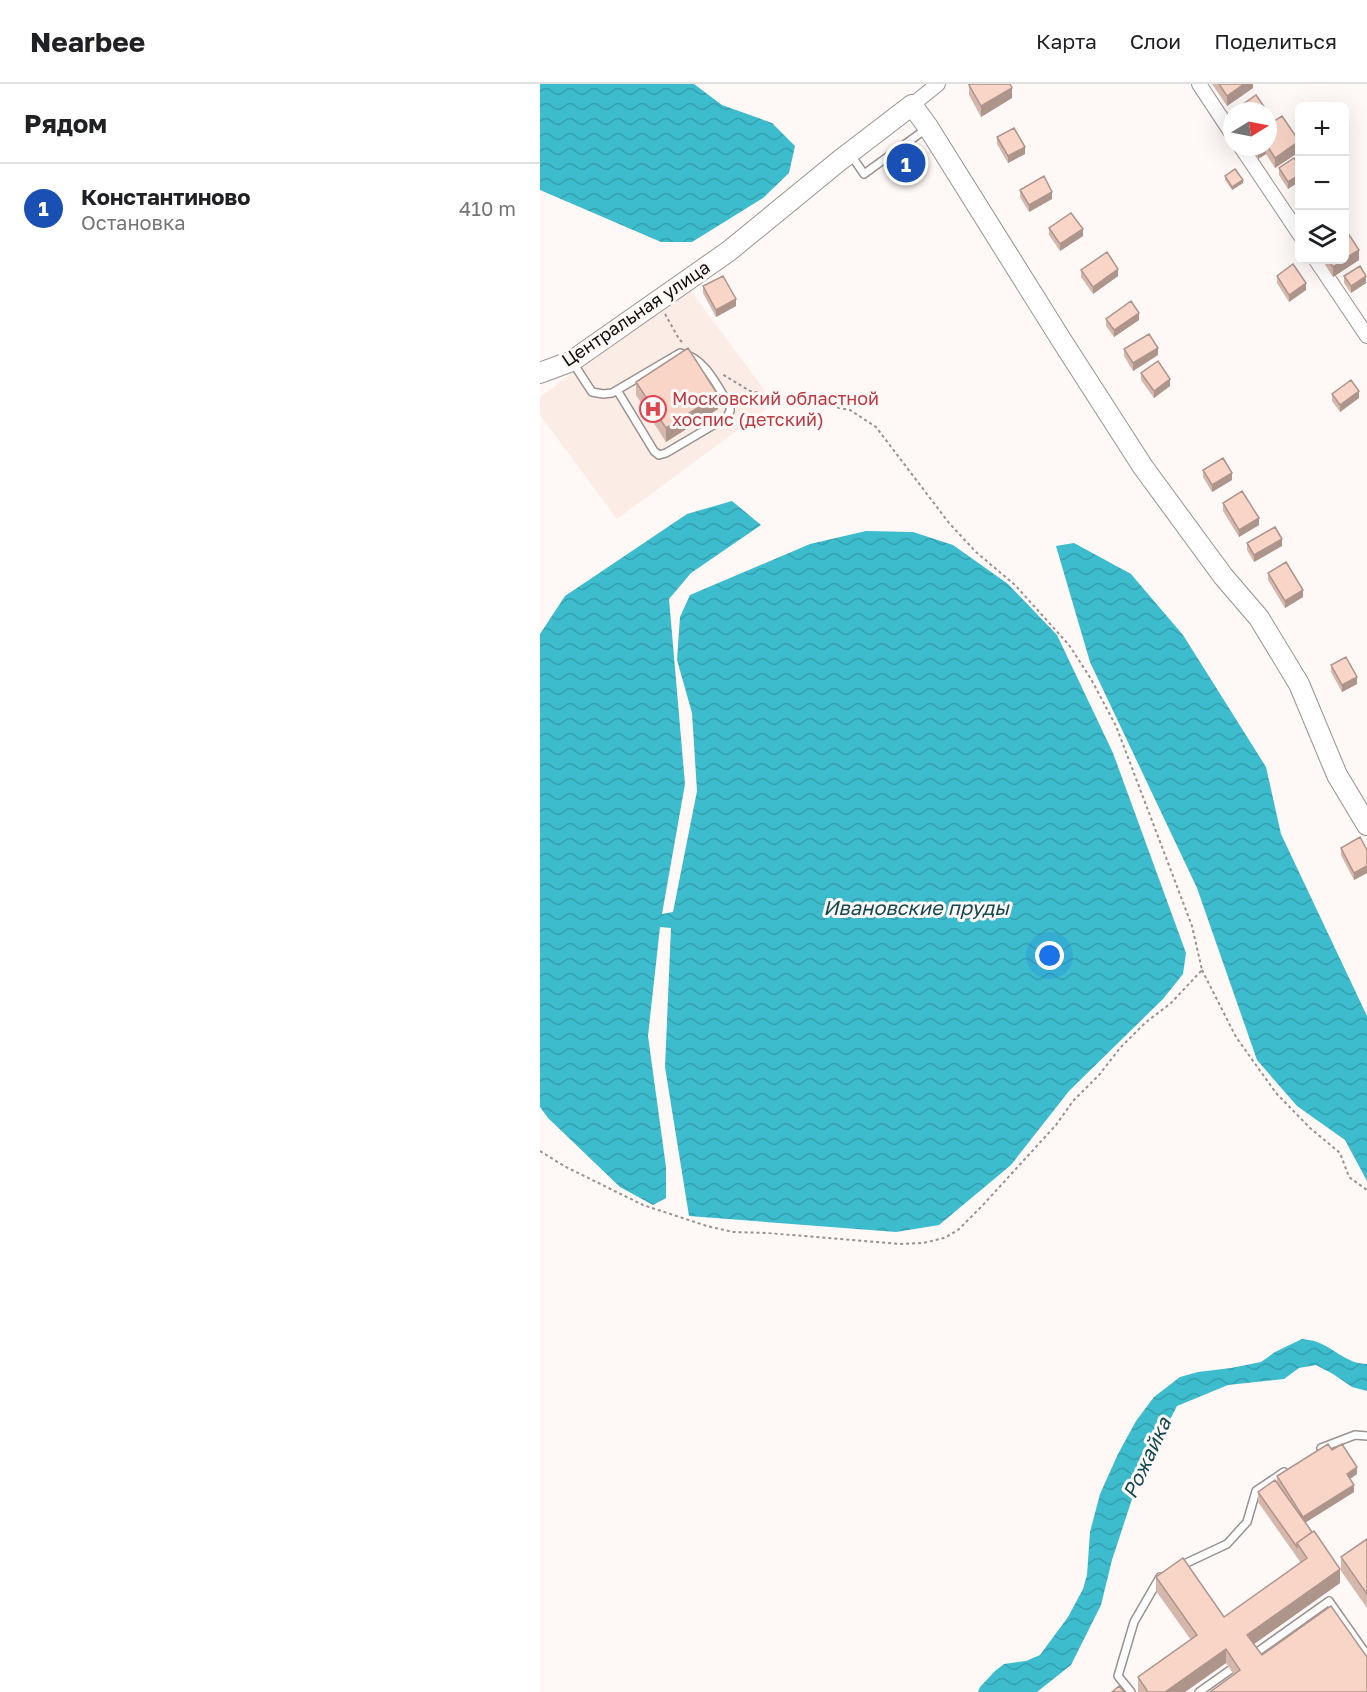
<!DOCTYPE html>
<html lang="ru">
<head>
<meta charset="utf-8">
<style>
  :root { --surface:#fff; --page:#f2f2f2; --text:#202124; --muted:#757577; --line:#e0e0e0; --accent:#0f766e }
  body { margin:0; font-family:"Golos Text",sans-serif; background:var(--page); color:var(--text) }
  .controls { position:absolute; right:18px; top:18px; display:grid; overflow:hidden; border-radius:9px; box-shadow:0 6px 24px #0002 }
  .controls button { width:54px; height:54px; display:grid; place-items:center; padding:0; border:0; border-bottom:2px solid var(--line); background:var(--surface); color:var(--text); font:30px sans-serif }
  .compass { position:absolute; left:683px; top:18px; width:54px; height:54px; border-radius:50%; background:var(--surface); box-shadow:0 6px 24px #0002; rotate:80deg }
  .you { position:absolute; left:510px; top:872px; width:21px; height:21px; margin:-15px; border:4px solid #fff; border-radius:50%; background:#1a73e8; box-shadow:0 0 0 9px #1a73e833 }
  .badge { display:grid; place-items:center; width:39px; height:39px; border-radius:50%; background:var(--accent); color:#fff; font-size:20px; font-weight:700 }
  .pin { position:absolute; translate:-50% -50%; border:3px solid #fff; box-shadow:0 2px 6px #0006 }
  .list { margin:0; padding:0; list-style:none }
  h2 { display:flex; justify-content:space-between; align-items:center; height:78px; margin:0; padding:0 24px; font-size:26px }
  h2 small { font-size:20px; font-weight:400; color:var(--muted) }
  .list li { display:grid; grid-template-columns:39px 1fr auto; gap:18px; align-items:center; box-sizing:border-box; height:90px; padding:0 24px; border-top:2px solid var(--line) }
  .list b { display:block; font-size:22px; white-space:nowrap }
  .list p { margin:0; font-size:20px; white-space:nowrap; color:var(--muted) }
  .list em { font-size:20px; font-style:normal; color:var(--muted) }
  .icon { flex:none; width:33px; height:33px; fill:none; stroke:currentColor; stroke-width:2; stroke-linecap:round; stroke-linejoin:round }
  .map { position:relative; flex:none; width:827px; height:1608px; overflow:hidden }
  header { display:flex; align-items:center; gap:36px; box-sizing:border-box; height:84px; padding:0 30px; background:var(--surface); border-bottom:2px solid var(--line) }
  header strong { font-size:28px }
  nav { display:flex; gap:33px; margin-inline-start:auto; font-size:21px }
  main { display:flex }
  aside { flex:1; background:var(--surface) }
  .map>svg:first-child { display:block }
</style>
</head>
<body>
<header>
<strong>Nearbee</strong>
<nav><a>Карта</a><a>Слои</a><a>Поделиться</a></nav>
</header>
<main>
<aside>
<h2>Рядом<small></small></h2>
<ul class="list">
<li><span class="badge" style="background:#1a4fb4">1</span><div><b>Константиново</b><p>Остановка</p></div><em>410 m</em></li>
</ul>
</aside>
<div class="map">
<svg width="827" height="1608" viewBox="0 0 827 1608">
  <defs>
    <pattern id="water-waves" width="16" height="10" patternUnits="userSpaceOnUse" patternTransform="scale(1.5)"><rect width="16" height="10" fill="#3dbccd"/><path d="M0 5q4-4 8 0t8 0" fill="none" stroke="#35a0af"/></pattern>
  </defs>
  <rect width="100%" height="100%" fill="#fef8f6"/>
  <!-- built -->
  <path fill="#fcece6" d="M148,203L234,319L77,435L0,331V313Z"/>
  <!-- water -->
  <path fill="url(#water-waves)" d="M0,0H154L182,21L232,39L255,62L249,89L223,114L152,158H121L0,106Z
    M192,417L221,441L151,489L129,515L145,700L122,830L133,828L157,707L152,629L137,576L140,533L150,511L270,460L326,447L373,448L413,461L468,500L517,551L573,669L646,869L643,890L623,915L529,1007L471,1081L399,1141L356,1148L149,1132L125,983L131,844L120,843L108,952L126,1083V1114L113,1121L80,1103L8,1034L0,1023V550L25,512L147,430Z
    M534,459L591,490L643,551L726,683L741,750L827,932V1097L805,1056L757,1022L717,976L657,804L550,578L516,462Z
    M762,1255C767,1256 773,1256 777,1258C794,1264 807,1280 827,1280V1307L812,1303L793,1290L776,1281L759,1284L744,1295L688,1301L637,1322L609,1376L591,1418L572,1476L561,1521L531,1581L497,1608H438L440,1603L455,1587L464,1580L486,1577L500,1571L528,1533L543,1505L547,1491L550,1448L560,1410L578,1370L596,1337L614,1313L640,1293L658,1288L691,1284L721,1278L735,1268Z"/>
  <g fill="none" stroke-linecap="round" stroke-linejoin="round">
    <defs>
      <path id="lane" d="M311,71L324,90L386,45
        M33,279L52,308L63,310L72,309L140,269C165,273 178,303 190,323V327L187,333L126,369L119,371L114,367L77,306
        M781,1364L815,1351L827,1352
        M640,1482L687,1460L707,1438L716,1407L744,1388
        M713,1571L789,1517L827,1571
        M591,1608L578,1592L594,1538L620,1493
        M659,1608L690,1586"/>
      <path id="street" d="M659,0L692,50
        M372,21L398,0
        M701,63L760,151
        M776,176L827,252"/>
      <path id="secondary" d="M0,289L32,277L189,167L299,77L372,21L388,43L522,257L603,383L683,492L719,534L759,600L797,691L827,741"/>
    </defs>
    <!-- lane casing -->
    <use href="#lane" stroke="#9a9290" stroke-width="10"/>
    <!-- street casing -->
    <use href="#street" stroke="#9a9290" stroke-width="16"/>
    <!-- secondary casing -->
    <use href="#secondary" stroke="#9a9290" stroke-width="22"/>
    <!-- path -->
    <path stroke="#969290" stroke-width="2" stroke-dasharray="3 3" stroke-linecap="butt" d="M125,230L139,255L142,258
      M662,886L696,953L736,1009L770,1044L800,1069L809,1093L827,1106
      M0,1067L24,1082L103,1121L167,1142L193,1148L227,1149L359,1160L383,1159L404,1154L418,1146L442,1122L516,1041L533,1017L559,991L580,964L605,939L631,919L662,886L652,842L576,642L551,595L529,561L475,501L436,468L409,439L336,343L310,326L210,307L182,290"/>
    <!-- lane -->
    <use href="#lane" stroke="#fff" stroke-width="7"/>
    <!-- street -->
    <use href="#street" stroke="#fff" stroke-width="14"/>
    <!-- secondary -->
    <use href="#secondary" stroke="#fff" stroke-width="20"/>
  </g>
  <!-- wall -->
  <path fill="#d6b7ac" d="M672,0H713V4L687,22Z
    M429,1L472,14L441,33L429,11Z
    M457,53L485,70L468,79L457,60Z
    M711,63H728L759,68L735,84L726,70L718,75Z
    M754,74L748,105L739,91V84Z
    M685,92L703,99L692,106L685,96Z
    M480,106L512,115L489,128L480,113Z
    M509,144L543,152L520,167L509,151Z
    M784,176H819L793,193L784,179Z
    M541,186L578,192L553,210L541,193Z
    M737,192L766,206L749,218L737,199Z
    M804,192L826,199L811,209L804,199Z
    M163,202L196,222L176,233L163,209Z
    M566,235L599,236L574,253L566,242Z
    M584,265L618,271L593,287L584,272Z
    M601,289L630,302L614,314L601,296Z
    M96,298L178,325L126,358L96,311Z
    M792,310L819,314L800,328L792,317Z
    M663,386L692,396L672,408L663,393Z
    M683,419L719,441L699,453L683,427Z
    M707,459L742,462L714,478L707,466Z
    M728,489L763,513L745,524L728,496Z
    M791,581L817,600L802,608L791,588Z
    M801,764L827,766V789L814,796L801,771Z
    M792,1366L817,1390L810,1395L814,1408L765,1439L800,1499L714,1560L722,1571L694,1591L686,1579L645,1608H598V1593L651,1556L616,1507V1493L684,1533L761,1479L718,1418V1408L737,1399V1392Z
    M827,1455V1524L801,1487V1473Z"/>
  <!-- shaded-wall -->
  <path fill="#ae958c" d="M704,0H713V4L687,22V12Z
    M472,4V14L441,33V22Z
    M730,31V38L728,40V33Z
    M759,57V68L735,84V74Z
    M485,63V70L468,79V72Z
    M720,63H726V70L718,75V64Z
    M759,91V98L748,105V98Z
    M703,96V99L692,106V103Z
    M512,108V115L489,128V121Z
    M543,145V152L520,167V160Z
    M819,166V176L793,193V183Z
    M578,185V192L553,210V203Z
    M826,192V199L811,209V202Z
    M766,199V206L749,218V211Z
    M196,215V222L176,233V226Z
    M599,229V236L574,253V246Z
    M618,264V271L593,287V279Z
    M630,295V302L614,314V307Z
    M819,307V314L800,328V321Z
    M178,311V325L126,358V344Z
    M692,389V396L672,408V401Z
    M719,434V441L699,453V446Z
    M742,455V462L714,478V471Z
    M763,506V513L745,524V517Z
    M817,593V600L802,608V601Z
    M827,782V789L814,796V789Z
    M817,1383V1390L807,1397V1390Z
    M814,1401V1408L763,1440V1433Z
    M800,1485V1499L707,1565V1551Z
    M686,1565V1579L645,1608H625Z"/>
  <!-- building -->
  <path fill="#f9d5c8" stroke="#ae958c" stroke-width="1.5" d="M429,0H470L472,4L441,22L429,1Z
    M679,0H704L687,12Z
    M716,11L727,27H702L699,23Z
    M742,32L759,57L735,74L728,63V41Z
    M474,44L485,63L468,72L457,53Z
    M754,74L759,82V91L748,98L739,84Z
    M695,85L703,96L692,103L685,92Z
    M504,92L512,108L489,121L480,106Z
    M531,129L543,145L520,160L509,144Z
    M804,143L819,166L804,175Z
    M567,168L578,185L553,203L541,186Z
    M788,176H804L793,183Z
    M753,180L766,199L749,211L737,192Z
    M820,182L826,192L811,202L804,192Z
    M183,192L196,215L176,226L163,202Z
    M591,217L599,229L574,246L566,235Z
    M609,250L618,264L593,279L584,265Z
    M148,264L178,311L126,344L96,298Z
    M618,277L630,295L614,307L601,289Z
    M811,296L819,307L800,321L792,310Z
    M683,374L692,389L672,401L663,386Z
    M702,407L719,434L699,446L683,419Z
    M735,443L742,455L714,471L707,459Z
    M746,478L763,506L745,517L728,489Z
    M806,573L817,593L802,601L791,581Z
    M820,753L827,766V782L814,789L801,764Z
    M788,1360L792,1366L802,1360L817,1383L807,1390L814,1401L763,1433L737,1392Z
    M735,1396L772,1448L757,1459V1463L718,1408Z
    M774,1447L800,1485L707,1551L722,1571L791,1522L827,1573V1608H670L700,1586L686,1565L625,1608H608L598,1593L657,1551L616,1493L643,1474L684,1533L767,1474L757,1459Z
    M827,1455V1510L801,1473Z
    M579,1602L584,1608H572Z"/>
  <!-- icons -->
  <defs>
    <symbol id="hospital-ring" viewBox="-11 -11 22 22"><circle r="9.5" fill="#fef8f6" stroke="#e0444e" stroke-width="1.5"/><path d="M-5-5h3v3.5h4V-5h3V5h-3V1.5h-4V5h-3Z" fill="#e0444e"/></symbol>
  </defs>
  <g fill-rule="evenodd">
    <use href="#hospital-ring" x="98" y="310" width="30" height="30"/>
  </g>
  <g text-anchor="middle" stroke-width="6" stroke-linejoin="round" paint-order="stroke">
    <!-- street labels -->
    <g font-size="18" fill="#110f0e" stroke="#fef8f6">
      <text transform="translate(96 230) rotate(-34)" y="6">Центральная улица</text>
    </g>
    <!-- health labels -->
    <g font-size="18" fill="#be3a42" stroke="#fef8f6" text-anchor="start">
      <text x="132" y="321">Московский областной<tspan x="132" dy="21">хоспис (детский)</tspan></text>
    </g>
    <!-- water labels -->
    <g font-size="20" font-style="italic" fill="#134950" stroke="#fef8f6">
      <text x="376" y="831">Ивановские пруды</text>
      <text transform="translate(607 1374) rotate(-65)" y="7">Рожайка</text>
    </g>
  </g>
</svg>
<div class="controls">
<button>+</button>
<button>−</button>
<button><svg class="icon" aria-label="layers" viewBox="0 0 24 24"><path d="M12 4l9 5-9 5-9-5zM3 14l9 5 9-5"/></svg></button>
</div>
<svg class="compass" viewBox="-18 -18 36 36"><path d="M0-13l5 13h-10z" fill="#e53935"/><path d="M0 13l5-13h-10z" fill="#757577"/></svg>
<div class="you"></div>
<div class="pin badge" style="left:366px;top:79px;background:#1a4fb4">1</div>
</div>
</main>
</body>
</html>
